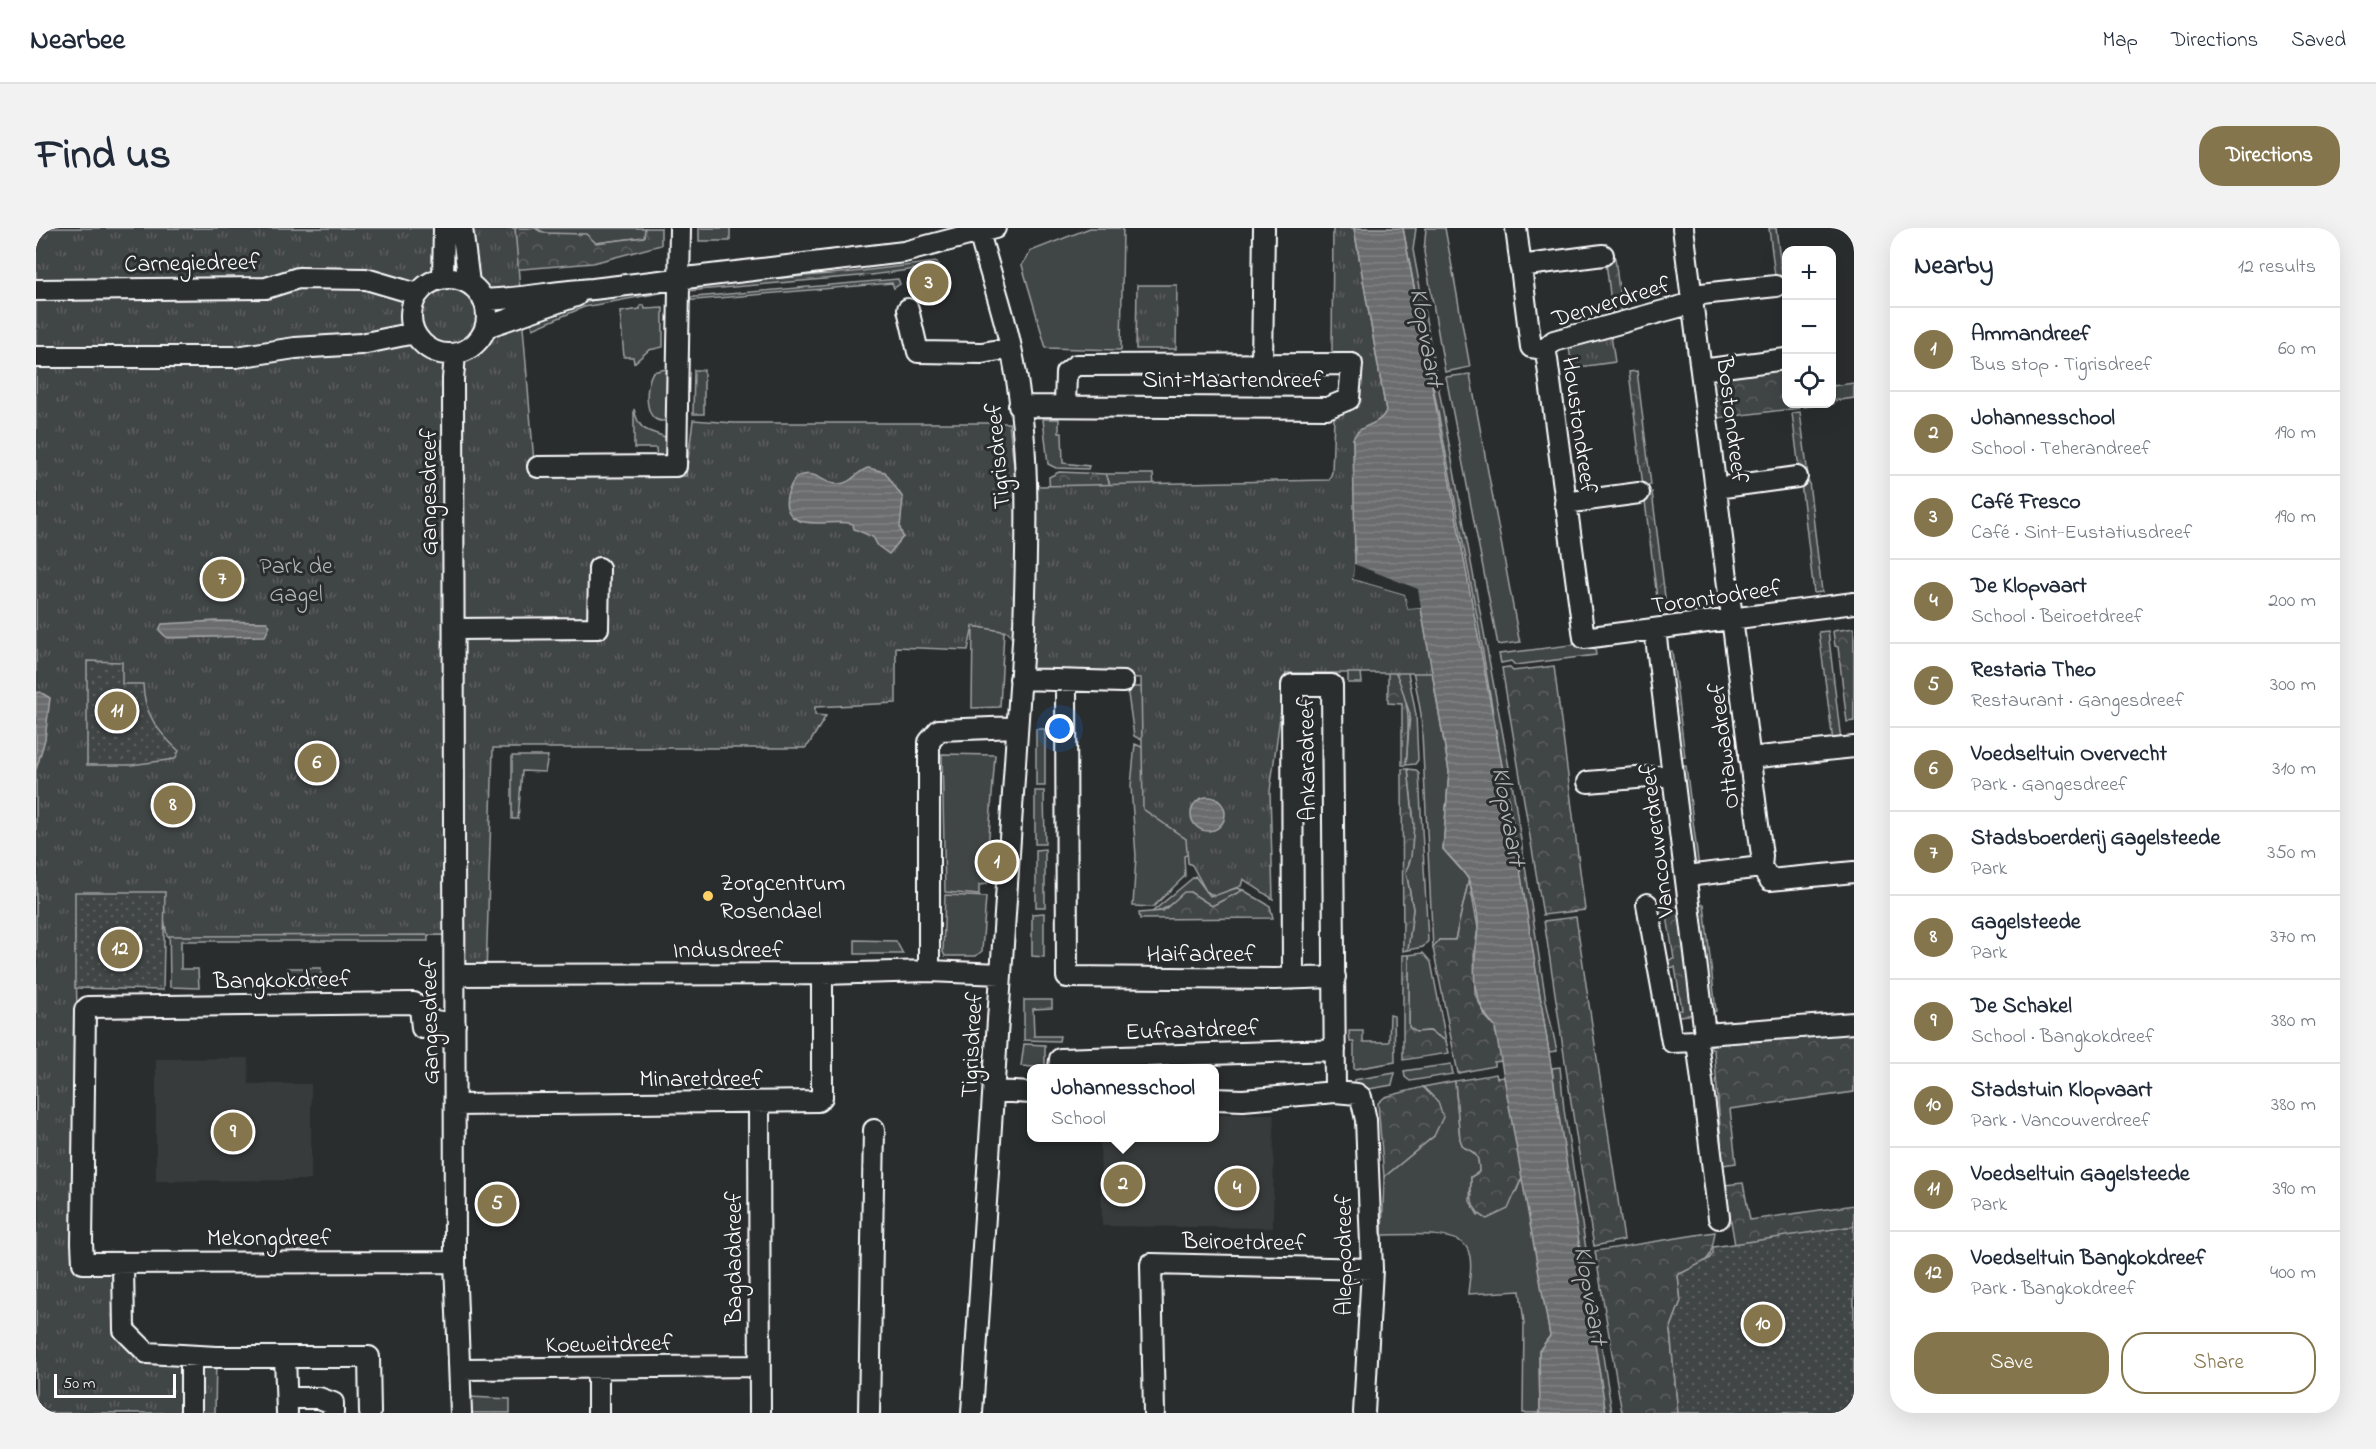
<!DOCTYPE html>
<html lang="en">
<head>
<meta charset="utf-8">
<style>
  :root { --surface:#fff; --page:#f2f2f3; --text:#1f2937; --muted:#747a83; --line:#e0e1e3; --accent:#84754c }
  body { margin:0; font-family:"Indie Flower",sans-serif; background:var(--page); color:var(--text) }
  .controls { position:absolute; right:18px; top:18px; display:grid; overflow:hidden; border-radius:12px; box-shadow:0 6px 24px #0002 }
  .controls button { width:54px; height:54px; display:grid; place-items:center; padding:0; border:0; border-bottom:2px solid var(--line); background:var(--surface); color:var(--text); font:30px sans-serif }
  .scale { position:absolute; left:18px; bottom:15px; width:122px; box-sizing:border-box; padding-left:6px; border:3px solid #fff; border-top:0; font-size:16px; line-height:21px; white-space:nowrap; color:#fff; -webkit-text-stroke:4px #2a2d2e; paint-order:stroke }
  .you { position:absolute; left:1024px; top:501px; width:21px; height:21px; margin:-15px; border:4px solid #fff; border-radius:50%; background:#1a73e8; box-shadow:0 0 0 9px #1a73e833 }
  .badge { display:grid; place-items:center; width:39px; height:39px; border-radius:50%; background:var(--accent); color:#fff; font-size:20px; font-weight:700 }
  .pin { position:absolute; translate:-50% -50%; border:3px solid #fff; box-shadow:0 2px 6px #0006 }
  .popup { position:absolute; left:991px; top:836px; width:192px; height:78px; box-sizing:border-box; display:grid; place-content:center; border-radius:12px; background:var(--surface); filter:drop-shadow(0 2px 4px #0005); font-size:20px; white-space:nowrap; color:var(--muted) }
  .popup b { font-size:22px; color:var(--text) }
  .popup::after { content:''; position:absolute; left:50%; top:100%; margin-left:-12px; border:12px solid transparent; border-top-color:var(--surface) }
  .list { margin:0; padding:0; list-style:none }
  h2 { display:flex; justify-content:space-between; align-items:center; height:78px; margin:0; padding:0 24px; font-size:26px }
  h2 small { font-size:20px; font-weight:400; color:var(--muted) }
  .list li { display:grid; grid-template-columns:39px 1fr auto; gap:18px; align-items:center; box-sizing:border-box; height:84px; padding:0 24px; border-top:2px solid var(--line) }
  .list b { display:block; font-size:22px; white-space:nowrap }
  .list p { margin:0; font-size:20px; white-space:nowrap; color:var(--muted) }
  .list em { font-size:20px; font-style:normal; color:var(--muted) }
  .actions { display:flex; gap:12px; padding:18px 24px }
  .actions a { flex:1; padding:14px 0; border:2px solid var(--accent); border-radius:24px; text-align:center; font-size:21px; color:var(--accent) }
  .actions .main { background:var(--accent); color:#fff }
  .icon { flex:none; width:33px; height:33px; fill:none; stroke:currentColor; stroke-width:2; stroke-linecap:round; stroke-linejoin:round }
  .map { position:relative; flex:none; width:1818px; height:1185px; overflow:hidden; border-radius:24px }
  header { display:flex; align-items:center; gap:36px; box-sizing:border-box; height:84px; padding:0 30px; background:var(--surface); border-bottom:2px solid var(--line) }
  header strong { font-size:28px }
  nav { display:flex; gap:33px; margin-inline-start:auto; font-size:21px }
  .intro { display:flex; align-items:center; justify-content:space-between; box-sizing:border-box; height:144px; padding:0 36px }
  h1 { margin:0; font-size:42px }
  .button { padding:15px 27px; border-radius:24px; background:var(--accent); color:#fff; font-size:21px; font-weight:700 }
  main { display:flex; gap:36px; padding:0 36px }
  aside { flex:1; background:var(--surface); border-radius:24px; box-shadow:0 6px 24px #0002 }
  .map>svg:first-child { display:block }
</style>
</head>
<body>
<header>
<strong>Nearbee</strong>
<nav><a>Map</a><a>Directions</a><a>Saved</a></nav>
</header>
<div class="intro"><h1>Find us</h1><a class="button">Directions</a></div>
<main>
<div class="map">
<svg width="1818" height="1185" viewBox="0 0 1818 1185">
  <defs>
    <pattern id="forest-crowns" width="20" height="18" patternUnits="userSpaceOnUse" patternTransform="scale(1.5)"><rect width="20" height="18" fill="#414445"/><path d="M2 6a3 3 0 1 1 6 0M12 15a3 3 0 1 1 6 0" fill="none" stroke="#5e6061"/></pattern>
    <pattern id="park-tufts" width="24" height="20" patternUnits="userSpaceOnUse" patternTransform="scale(1.5)"><rect width="24" height="20" fill="#414445"/><path d="M3 7l-1-3M5 7V3M7 7l1-3M15 17l-1-3M17 17v-4M19 17l1-3" fill="none" stroke="#5e6061"/></pattern>
    <pattern id="garden-dots" width="8" height="8" patternUnits="userSpaceOnUse" patternTransform="scale(1.5)"><rect width="8" height="8" fill="#414445"/><path d="M2 2h.1M6 6h.1" fill="none" stroke="#5e6061" stroke-width="1.8" stroke-linecap="round"/></pattern>
    <pattern id="water-rules" width="6" height="5" patternUnits="userSpaceOnUse" patternTransform="scale(1.5)"><rect width="6" height="5" fill="#6a6c6d"/><path d="M0 2.5h6" fill="none" stroke="#808283"/></pattern>
  </defs>
  <rect width="100%" height="100%" fill="#2a2d2e"/>
  <filter id="ink" filterUnits="userSpaceOnUse"><feTurbulence type="fractalNoise" baseFrequency=".0167" numOctaves="2"/><feDisplacementMap in="SourceGraphic" scale="12" xChannelSelector="R" yChannelSelector="G"/><feConvolveMatrix kernelMatrix="1 2 1 2 8 2 1 2 1" color-interpolation-filters="sRGB"/></filter>
  <g filter="url(#ink)">
    <!-- built -->
    <path fill="#373a3b" d="M212,830L213,856H275V952L120,953V831Z
      M1179,886H1238L1237,1000L1066,998L1064,910H1178Z"/>
    <!-- grass -->
    <path fill="#414445" stroke="#a0a2a2" stroke-width="1.5" d="M499,0H609L610,5L608,9L560,15C541,0 519,13 499,0Z
      M663,0H694V13H663Z
      M1054,0H1087L1085,122L1010,120L986,37L995,23Z
      M1367,0H1380L1377,22L1477,561L1510,773L1521,823L1513,824L1441,388Z
      M1390,0H1409L1434,139L1409,144L1388,24Z
      M901,34L902,38L835,47L651,63V58L817,44Z
      M862,51L864,56L858,60L856,55L648,73L649,70L659,69Z
      M629,60L630,64L548,79L497,101L495,91L558,72Z
      M608,77L609,81L627,80V119L613,122L598,135L597,129H588L584,84L604,81V78Z
      M630,141L633,143L632,192C607,200 608,158 617,144Z
      M658,142H668V186H657Z
      M1434,146L1483,411L1485,414L1462,417L1410,149Z
      M1818,155V170L1797,173V175L1768,179L1767,176H1796V158Z
      M598,181C604,208 615,201 633,211V226L628,230L621,231L620,220H598Z
      M1007,191H1023V205H1026L1027,235L1053,238L1052,241L1020,240L1012,236Z
      M1070,246H1117L1119,271L1066,282L1074,257Z
      M1385,380L1413,543L1407,621L1433,651L1419,712H1403L1397,720L1385,486L1368,392Z
      M937,398L968,403L964,479L936,480Z
      M1364,402L1380,487L1382,532L1379,536L1370,537L1374,486L1358,440L1325,444L1326,455H1312V444Z
      M1558,414L1560,427L1479,437L1475,433L1465,435L1463,426Z
      M1091,459H1159L1127,523L1098,508Z
      M1000,501H1009V558H1000Z
      M1099,516L1143,536L1168,620L1148,628L1149,648L1117,679L1097,678L1100,628L1095,558Z
      M906,526L959,527L952,621H948V632L952,633L951,656L943,657V667L909,664Z
      M476,528H512L509,544L486,543L482,591H476Z
      M1650,538L1663,640H1662L1655,635L1642,539Z
      M1372,541L1380,542L1383,546L1392,713L1387,719L1372,722L1377,681L1370,644L1375,629L1377,586Z
      M999,563H1008L1009,616H999Z
      M1009,621V679H1000V622Z
      M1159,648L1174,668L1201,660L1207,662L1176,678L1154,664C1140,671 1130,683 1115,685Z
      M909,667L950,669L946,723L940,728H909L907,724Z
      M391,676L392,713H145V741H162L163,760L134,759L133,690Z
      M1668,676L1680,783L1673,784L1660,677Z
      M1008,685V729L996,728V686Z
      M819,712L860,713L867,726H819Z
      M1387,725L1395,734L1410,813L1394,803L1380,804L1373,799V727Z
      M251,740H285L286,760H251Z
      M988,772H1016V780L997,781L998,808H1024L1023,813L988,812Z
      M1354,787L1358,788L1359,834L1318,841V814H1314L1313,803H1327V814H1353Z
      M988,816L1009,817V840L985,838Z
      M1415,836L1417,846L1374,853L1369,849L1368,843Z
      M1524,839L1528,882L1576,1185H1570L1563,1151L1521,882L1516,840Z
      M1359,845L1356,857L1333,861L1318,860V852Z
      M1419,853L1424,911L1427,919C1442,925 1443,929 1443,944L1435,949L1434,973L1442,987L1480,964L1487,947L1514,1108L1503,1123L1504,1185H1487L1488,1095L1484,1063L1432,1066C1433,1052 1438,1033 1431,1020C1421,1002 1365,1007 1346,1007L1348,949L1398,908L1402,874L1387,859Z
      M433,1169L474,1171V1185H434Z"/>
    <!-- forest -->
    <path fill="url(#forest-crowns)" stroke="#a0a2a2" stroke-width="1.5" d="M459,0H499L507,5L550,6L560,15L608,9L609,0H625V17L557,35L475,42Z
      M1733,0H1740L1747,55L1740,56Z
      M1579,30L1586,87L1577,90L1570,34L1571,31Z
      M1750,137V176H1762L1763,180L1682,190L1676,146Z
      M1601,143L1615,257L1607,258L1593,144Z
      M1764,184L1772,248L1764,249L1756,185Z
      M1023,244L1070,246L1074,257L1070,273L1015,292L1013,249Z
      M1773,254L1786,364L1778,365L1765,255Z
      M1616,264L1630,377L1622,378L1608,265Z
      M1818,400V493L1811,494L1802,419L1799,418L1797,403Z
      M1792,403L1805,513L1797,514L1783,404Z
      M1636,423L1649,529L1642,530L1628,424Z
      M1518,438L1549,682L1507,687L1466,440L1473,439L1477,443Z
      M1358,440C1376,482 1373,492 1370,537H1366V476L1352,475V441Z
      M1366,541H1372L1378,597L1375,629L1370,644L1377,681L1372,722L1367,723Z
      M1433,651L1442,700L1438,724L1439,766L1450,789L1459,799L1466,833L1458,834V838L1422,845L1397,720L1403,712H1419Z
      M1207,662L1234,678L1237,690L1104,691L1103,685L1127,683L1148,664H1154L1176,678Z
      M1648,678L1661,786L1635,789V784L1646,782L1639,739L1628,740L1627,733L1638,731L1631,688L1620,689L1619,682Z
      M1540,689L1588,1012L1558,1018C1539,910 1525,801 1508,693Z
      M1367,727H1373V799L1380,804L1394,803L1410,813L1413,825L1367,832Z
      M1818,804V864L1694,881L1700,935L1687,937L1678,822L1675,821V817Z
      M1460,846L1461,850L1468,849L1487,947L1472,981L1451,991C1433,982 1435,967 1435,949L1443,944C1443,929 1442,925 1427,919L1424,911L1419,853Z
      M1387,859L1402,874L1407,889L1398,908L1348,949L1342,875L1349,869Z
      M1707,955L1714,992L1818,977V998L1699,1017L1689,957Z
      M1679,1004C1674,1038 1671,1032 1642,1047L1645,1073L1634,1102L1642,1185H1586L1559,1023Z"/>
    <!-- park -->
    <path fill="url(#park-tufts)" stroke="#a0a2a2" stroke-width="1.5" d="M0,0H479L499,247L650,248L657,192L698,195H973L979,247L1004,258L1293,252L1296,244L1298,190L1301,184L1314,183L1324,169L1315,126L1296,125L1297,0H1318L1350,183C1344,198 1325,198 1317,211L1320,333L1317,351L1369,366L1385,380L1397,445H1250L1234,563L1237,671L1207,651L1205,658L1178,668L1170,663L1156,637L1152,635L1150,611L1107,581L1105,450L998,445L972,404L937,398L932,422L860,419V475L779,479V487L790,488L773,516L769,520H457L450,747H419L417,707L131,708L126,678L39,697L47,1035L87,1036L97,1112L180,1129L179,1185H0Z
      M1101,57H1141L1140,121H1100Z
      M1575,108L1579,134L1536,140L1533,119Z"/>
    <!-- garden -->
    <path fill="url(#garden-dots)" stroke="#a0a2a2" stroke-width="1.5" d="M51,433L86,434V456H107C108,486 122,504 143,523L139,531L95,537H51Z
      M39,664H129L127,762L39,760Z
      M1818,998V1185H1642L1634,1102L1645,1073L1642,1047L1673,1031L1677,1025V1019Z"/>
    <!-- water -->
    <path fill="url(#water-rules)" stroke="#a6a7a7" stroke-width="1.5" d="M1318,0H1367L1478,603L1570,1185H1504L1503,1123L1514,1108L1459,799C1430,766 1439,739 1442,699C1443,687 1437,664 1433,653C1429,643 1414,630 1407,621L1413,543L1385,380L1372,381L1369,366L1317,351L1319,333L1317,211C1322,196 1344,198 1350,183Z
      M832,240L849,244L867,270L864,300L867,309L853,326L842,318L837,309L818,301L817,296C798,290 759,305 751,280C748,269 754,258 760,249C783,240 785,257 803,256C815,256 821,243 832,240Z
      M181,393L231,394L234,398L229,408L131,410L123,402L126,396Z
      M4,464L14,470L9,511L0,542V465Z
      M1155 586a17 17 0 1 1 34 0a17 17 0 1 1-34 0Z"/>
    <!-- pier -->
    <path fill="#2a2d2e" d="M1318,336L1382,361L1385,380L1372,381L1369,366L1317,351Z"/>
    <g fill="none" stroke-linecap="round" stroke-linejoin="round">
      <defs>
        <path id="minor" d="M426,0L433,55
          M1480,0L1495,119L1509,121L1511,131L1548,410L1818,375
          M1647,0L1726,628L1725,639
          M1484,38L1567,27
          M407,50L408,0
          M375 88a38 38 0 1 1 76 0a38 38 0 1 1-76 0Z
          M0,62L230,60L262,50L330,51L381,66
          M1656,67L1740,58
          M447,72C485,71 520,63 557,61L868,24L959,0
          M872,81L882,124L946,125L975,120
          M450,99L540,68
          M1509,121L1518,113L1657,75
          M419,126L417,151L419,1034L425,1185
          M0,129H200L259,120L325,116L378,105
          M1226,135L1228,0
          M1665,142L1750,131
          M983,178L1291,180L1313,171L1316,136L1040,137L1030,145L1029,177
          M502,239L640,238L644,0
          M1680,260L1761,249
          M1529,275L1603,265
          M419,401L562,400L563,340
          M984,451L1087,454
          M1030,453L1031,749L1239,751L1299,749
          M1713,530L1818,519
          M1552,554L1637,547
          M1651,648L1725,639L1734,652L1818,644
          M1611,676L1636,814L1661,813L1669,806L1619,402
          M893,743V514L903,502L981,499
          M419,747L786,746L893,743L965,746
          M1257,751L1256,457H1296L1299,864
          M419,796L399,793L386,800L384,779L378,775L52,779L49,782L46,1015L47,1035L419,1034
          M1669,806L1818,795
          M1661,813L1683,990
          M1023,840L1024,831L1299,822
          M958,863L996,865
          M1178,871L1207,872L1299,864L1321,866L1325,869L1330,892L1336,1041L1328,1185
          M723,876L724,1185
          M419,877L782,873L786,869V746
          M87,1036L88,1102L111,1125L180,1129H333L334,1185
          M155,1128V1185
          M249,1129L251,1185
          M424,1141L722,1138
          M562,1141V1185
          M251,1170H283L297,1175V1185
          M833,1185L838,902
          M936,1185L988,399C991,307 995,211 975,120C967,80 952,40 942,0
          M1118,1185L1115,1036L1336,1041"/>
      </defs>
      <!-- minor casing -->
      <use href="#minor" stroke="#fff" stroke-width="24"/>
      <!-- minor -->
      <use href="#minor" stroke="#2a2d2e" stroke-width="20"/>
    </g>
  </g>
  <!-- markers -->
  <circle fill="#ffd166" stroke="#2a2d2e" stroke-width="2" cx="672" cy="668" r="6"/>
  <g text-anchor="middle" stroke-width="6" stroke-linejoin="round" paint-order="stroke">
    <!-- street labels -->
    <g font-size="24" fill="#fff" stroke="#2a2d2e">
      <text transform="translate(156 34) rotate(-1)" y="8">Carnegiedreef</text>
      <text transform="translate(1575 73) rotate(-17)" y="8">Denverdreef</text>
      <text x="1197" y="159">Sint-Maartendreef</text>
      <text transform="translate(1697 192) rotate(83)" y="8">Bostondreef</text>
      <text transform="translate(1544 197) rotate(82)" y="8">Houstondreef</text>
      <text transform="translate(961 228) rotate(-95)" y="8">Tigrisdreef</text>
      <text transform="translate(392 264) rotate(-90)" y="8">Gangesdreef</text>
      <text transform="translate(1680 368) rotate(-8)" y="8">Torontodreef</text>
      <text transform="translate(1687 518) rotate(-97)" y="8">Ottawadreef</text>
      <text transform="translate(1270 531) rotate(-91)" y="8">Ankaradreef</text>
      <text transform="translate(1620 613) rotate(-97)" y="8">Vancouverdreef</text>
      <text x="692" y="729">Indusdreef</text>
      <text x="1165" y="733">Haifadreef</text>
      <text transform="translate(246 751) rotate(-1)" y="8">Bangkokdreef</text>
      <text transform="translate(393 793) rotate(-91)" y="8">Gangesdreef</text>
      <text transform="translate(1156 801) rotate(-2)" y="8">Eufraatdreef</text>
      <text transform="translate(935 817) rotate(-87)" y="8">Tigrisdreef</text>
      <text x="665" y="858">Minaretdreef</text>
      <text x="233" y="1017">Mekongdreef</text>
      <text transform="translate(1208 1013) rotate(1)" y="8">Beiroetdreef</text>
      <text transform="translate(1307 1027) rotate(-90)" y="8">Aleppodreef</text>
      <text transform="translate(697 1030) rotate(-90)" y="8">Bagdaddreef</text>
      <text transform="translate(573 1115) rotate(-1)" y="8">Koeweitdreef</text>
    </g>
    <!-- park labels -->
    <g font-size="24" fill="#b3b4b5" stroke="#2a2d2e">
      <text x="260" y="345">Park de<tspan x="260" dy="28">Gagel</tspan></text>
    </g>
    <!-- poi labels -->
    <g font-size="24" fill="#fff" stroke="#2a2d2e" text-anchor="start">
      <text x="684" y="662">Zorgcentrum<tspan x="684" dy="28">Rosendael</tspan></text>
    </g>
    <!-- water labels -->
    <g font-size="26" font-style="italic" fill="#b4b6b6" stroke="#2a2d2e">
      <text transform="translate(1392 109) rotate(80)" y="9">Klopvaart</text>
      <text transform="translate(1474 588) rotate(80)" y="9">Klopvaart</text>
      <text transform="translate(1556 1067) rotate(80)" y="9">Klopvaart</text>
    </g>
  </g>
</svg>
<div class="controls">
<button>+</button>
<button>−</button>
<button><svg class="icon" aria-label="locate" viewBox="0 0 24 24"><circle cx="12" cy="12" r="6"/><path d="M12 2v4M12 18v4M2 12h4M18 12h4"/></svg></button>
</div>
<div class="scale">50 m</div>
<div class="you"></div>
<div class="pin badge" style="left:961px;top:634px">1</div>
<div class="pin badge" style="left:1087px;top:956px">2</div>
<div class="popup"><b>Johannesschool</b>School</div>
<div class="pin badge" style="left:893px;top:55px">3</div>
<div class="pin badge" style="left:1201px;top:960px">4</div>
<div class="pin badge" style="left:461px;top:976px">5</div>
<div class="pin badge" style="left:281px;top:535px">6</div>
<div class="pin badge" style="left:186px;top:351px">7</div>
<div class="pin badge" style="left:137px;top:577px">8</div>
<div class="pin badge" style="left:197px;top:904px">9</div>
<div class="pin badge" style="left:1727px;top:1096px">10</div>
<div class="pin badge" style="left:81px;top:483px">11</div>
<div class="pin badge" style="left:84px;top:721px">12</div>
</div>
<aside>
<h2>Nearby<small>12 results</small></h2>
<ul class="list">
<li><span class="badge">1</span><div><b>Ammandreef</b><p>Bus stop · Tigrisdreef</p></div><em>60 m</em></li>
<li><span class="badge">2</span><div><b>Johannesschool</b><p>School · Teherandreef</p></div><em>190 m</em></li>
<li><span class="badge">3</span><div><b>Café Fresco</b><p>Café · Sint-Eustatiusdreef</p></div><em>190 m</em></li>
<li><span class="badge">4</span><div><b>De Klopvaart</b><p>School · Beiroetdreef</p></div><em>200 m</em></li>
<li><span class="badge">5</span><div><b>Restaria Theo</b><p>Restaurant · Gangesdreef</p></div><em>300 m</em></li>
<li><span class="badge">6</span><div><b>Voedseltuin Overvecht</b><p>Park · Gangesdreef</p></div><em>310 m</em></li>
<li><span class="badge">7</span><div><b>Stadsboerderij Gagelsteede</b><p>Park</p></div><em>350 m</em></li>
<li><span class="badge">8</span><div><b>Gagelsteede</b><p>Park</p></div><em>370 m</em></li>
<li><span class="badge">9</span><div><b>De Schakel</b><p>School · Bangkokdreef</p></div><em>380 m</em></li>
<li><span class="badge">10</span><div><b>Stadstuin Klopvaart</b><p>Park · Vancouverdreef</p></div><em>380 m</em></li>
<li><span class="badge">11</span><div><b>Voedseltuin Gagelsteede</b><p>Park</p></div><em>390 m</em></li>
<li><span class="badge">12</span><div><b>Voedseltuin Bangkokdreef</b><p>Park · Bangkokdreef</p></div><em>400 m</em></li>
</ul>
<div class="actions"><a class="main">Save</a><a>Share</a></div>
</aside>
</main>
</body>
</html>
